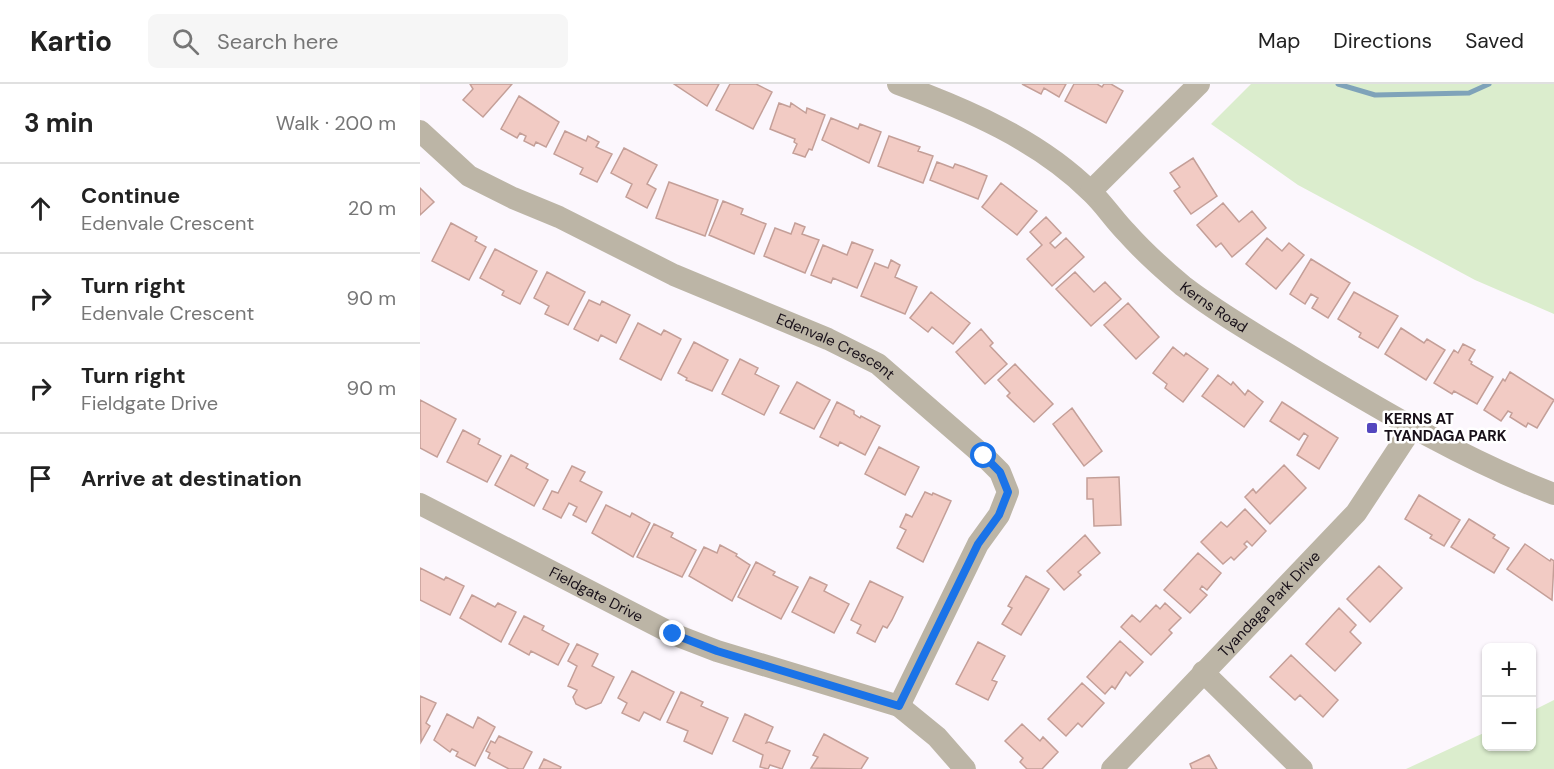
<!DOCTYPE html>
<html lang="en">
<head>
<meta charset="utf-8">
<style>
  :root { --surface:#fff; --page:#f6f6f6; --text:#222; --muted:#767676; --line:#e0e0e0 }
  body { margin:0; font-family:"DM Sans",sans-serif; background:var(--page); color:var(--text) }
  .controls { position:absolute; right:18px; bottom:18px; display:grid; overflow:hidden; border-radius:9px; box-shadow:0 2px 4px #0004 }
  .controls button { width:54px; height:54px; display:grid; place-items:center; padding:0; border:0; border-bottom:2px solid var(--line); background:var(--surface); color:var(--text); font:30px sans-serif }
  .stop { position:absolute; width:18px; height:18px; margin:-14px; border:4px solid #1a73e8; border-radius:50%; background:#fff }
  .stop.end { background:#1a73e8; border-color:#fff; box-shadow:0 2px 6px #0008 }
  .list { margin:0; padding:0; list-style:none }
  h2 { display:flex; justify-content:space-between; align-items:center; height:78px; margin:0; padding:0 24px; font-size:26px }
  h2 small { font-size:20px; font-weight:400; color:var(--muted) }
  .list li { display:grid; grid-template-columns:39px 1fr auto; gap:18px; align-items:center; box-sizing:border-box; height:90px; padding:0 24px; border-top:2px solid var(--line) }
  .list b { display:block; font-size:22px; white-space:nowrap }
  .list p { margin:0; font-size:20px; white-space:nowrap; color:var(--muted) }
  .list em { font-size:20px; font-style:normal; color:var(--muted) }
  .icon { flex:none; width:33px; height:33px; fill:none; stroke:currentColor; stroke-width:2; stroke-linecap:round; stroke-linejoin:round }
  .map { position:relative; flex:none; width:1134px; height:685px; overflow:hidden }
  header { display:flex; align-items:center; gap:36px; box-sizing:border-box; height:84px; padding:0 30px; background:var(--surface); border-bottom:2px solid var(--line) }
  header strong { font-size:28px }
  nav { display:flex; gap:33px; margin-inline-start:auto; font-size:21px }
  .search { width:420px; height:54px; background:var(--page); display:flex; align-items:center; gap:15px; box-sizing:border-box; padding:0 21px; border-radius:9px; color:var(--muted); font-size:22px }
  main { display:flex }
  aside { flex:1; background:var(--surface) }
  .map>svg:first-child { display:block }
</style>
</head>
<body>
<header>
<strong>Kartio</strong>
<div class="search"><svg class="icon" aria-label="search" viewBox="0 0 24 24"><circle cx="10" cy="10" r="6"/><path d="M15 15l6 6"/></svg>Search here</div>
<nav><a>Map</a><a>Directions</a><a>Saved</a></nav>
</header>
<main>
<aside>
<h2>3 min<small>Walk · 200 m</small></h2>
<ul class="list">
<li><svg class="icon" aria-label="ahead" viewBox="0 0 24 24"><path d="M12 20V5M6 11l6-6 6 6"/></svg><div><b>Continue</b><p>Edenvale Crescent</p></div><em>20 m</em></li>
<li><svg class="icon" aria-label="right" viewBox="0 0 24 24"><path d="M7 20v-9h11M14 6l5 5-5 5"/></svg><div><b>Turn right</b><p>Edenvale Crescent</p></div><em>90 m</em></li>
<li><svg class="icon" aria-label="right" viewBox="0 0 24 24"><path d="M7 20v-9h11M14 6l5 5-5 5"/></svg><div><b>Turn right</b><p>Fieldgate Drive</p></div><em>90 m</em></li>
<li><svg class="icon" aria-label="arrive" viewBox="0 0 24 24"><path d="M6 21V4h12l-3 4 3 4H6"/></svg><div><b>Arrive at destination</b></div></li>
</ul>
</aside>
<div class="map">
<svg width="1134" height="685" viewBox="0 0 1134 685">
  <rect width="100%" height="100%" fill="#fcf7fd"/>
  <!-- green -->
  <path fill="#dbedcd" d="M831,0H1134V230L1055,196L878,101L791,40Z
    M1134,616V685H986L1066,648V662H1112V627Z"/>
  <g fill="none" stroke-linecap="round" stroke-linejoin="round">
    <!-- stream -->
    <path stroke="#7fa3b9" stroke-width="5" d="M918,0L955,11L1049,9L1069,0"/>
  </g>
  <!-- building -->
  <path fill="#f2cbc4" stroke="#c49f98" stroke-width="1.5" d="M50,0H92L63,33L43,16L53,5Z
    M254,0H299L287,22Z
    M310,0H336L352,8L333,45L296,26Z
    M602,0H646L639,13L624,4L621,10Z
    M654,0H677L682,3L684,0H691L703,7L686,39L645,17Z
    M99,12L139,38L126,63L116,58L114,62L104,57L106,52L100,49L97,54L81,45Z
    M359,19L370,23L371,19L386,29L387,24L405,31L392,66L389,65L385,73L373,69L377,60L374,58L375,55L350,45Z
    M411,34L438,45L440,40L461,48L449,79L402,56Z
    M145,47L166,57L168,52L179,58L176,63L192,70L177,98L160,90L163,84L134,70Z
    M469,52L500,63L498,67L513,72L503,99L458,82Z
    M204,64L237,81L227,100L236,105L227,124L206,113L212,100L191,89Z
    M773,74L797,112L771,130L754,107L760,103L750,89Z
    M517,78L533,84L535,80L544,83L567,92L558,115L510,96Z
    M249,98L298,116L285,152L236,134Z
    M581,99L617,127L597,151L562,123Z
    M0,104L14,118L0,131Z
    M303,117L323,125L321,130L346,140L334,170L289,151Z
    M803,119L819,138L832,127L846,144L812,173L801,159L796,163L777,141Z
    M626,133L641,149L630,159L635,164L646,154L664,173L632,202L607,175L622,161L610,148Z
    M31,139L57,153L55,157L66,163L49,196L12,177Z
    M375,139L385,143L382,150L399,156L385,189L344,172L355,144L371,150Z
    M847,154L862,167L869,159L884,171L856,205L826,180Z
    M432,158L453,166L437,204L413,194L411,199L391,191L403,161L427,171Z
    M75,165L117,187L100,220L82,211L84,207L60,194Z
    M891,175L930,199L908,234L892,224L898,214L891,210L885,220L870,210Z
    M471,176L480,181L475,193L497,203L485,230L441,212L455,179L468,184Z
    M127,188L165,208L148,241L125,230L129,222L114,214Z
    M655,188L674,208L685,198L701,215L671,242L636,205Z
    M511,208L550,239L533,260L512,243L508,248L490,234Z
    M934,208L978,232L958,264L939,253L941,249L918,235Z
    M169,216L180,221L182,217L210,231L196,259L181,251L178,257L154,245Z
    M708,219L739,253L716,275L684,241Z
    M218,239L241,251L244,246L261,255L241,296L200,275Z
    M981,244L1004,259L1007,255L1025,266L1006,296L965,270Z
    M561,245L573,259L570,262L587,280L565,300L536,268Z
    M274,258L308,276L292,307L266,296L267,294L258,289Z
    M1043,260L1055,266L1049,276L1052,278L1051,280L1073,293L1057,320L1034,307L1032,310L1014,299L1034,266L1038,269Z
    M753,263L764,272L766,269L788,285L763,318L745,304L747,300L733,289Z
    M320,275L338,284L335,290L359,302L344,331L302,310Z
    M595,280L633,320L614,338L587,312L590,309L578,296Z
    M1090,288L1134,316L1117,344L1108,339L1106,343L1090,333L1092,329L1088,327L1081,337L1064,326L1083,295L1085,297Z
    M798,291L811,301L813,298L825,311L828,306L843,318L824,343L782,312Z
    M377,298L410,316L394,345L360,329Z
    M0,316L36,335L17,373L0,364Z
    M417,318L434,327V330L440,334L441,332L460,342L445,371L420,358L418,362L400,353Z
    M862,318L918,354L899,385L877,371L888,352L884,349L879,356L850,337Z
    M652,324L682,367L664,382L633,340Z
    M43,346L60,355L58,360L81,372L67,398L27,378Z
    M459,363L499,383L485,411L445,390Z
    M91,371L108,380L106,384L128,396L114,422L75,401Z
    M864,381L886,404L850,440L825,413L833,405L836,409Z
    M152,382L165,388L160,397L182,408L166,438L153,431L157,423L149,419L141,434L123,425L132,407L138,409Z
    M699,393L701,441L674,442L673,415H667V394Z
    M505,408L512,411L513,409L531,417L503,478L477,464L486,446L480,443L486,430L492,433Z
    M999,411L1040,436L1024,462L1010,454L1012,451L985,435Z
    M186,421L210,433L212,429L230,439L213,473L172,449Z
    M825,425L846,447L832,462L827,457L824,460L827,463L814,476L811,473L803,480L781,458L801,438L807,443Z
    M1049,435L1075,451L1073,454L1089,464L1074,489L1031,463Z
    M234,440L253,449L251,453L276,466L262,493L217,473Z
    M665,451L680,469L658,488L661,491L644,506L627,487Z
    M1105,460L1130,477L1131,475L1134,477L1132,516L1087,485Z
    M300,461L317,470L316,472L330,481L312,517L269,492L284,463L297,469Z
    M778,469L801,489L787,506L782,502L780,505L787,511L770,529L744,506Z
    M336,478L355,488L353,491L378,503L361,535L318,513Z
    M959,482L982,504L950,538L927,515Z
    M0,484L24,496L26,493L44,502L30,531L0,516Z
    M606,492L629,505L601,551L582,540L592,524L588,522Z
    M390,493L407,501L404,507L429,520L414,549L372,528Z
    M450,497L483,513L472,536L467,544L463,542L455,558L437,549L441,541L431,536Z
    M52,511L75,523L78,519L96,528L81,558L40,534Z
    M745,519L761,534L749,546L752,549L731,571L701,543L712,531L720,538L736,521L740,525Z
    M919,524L936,541L930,548L941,559L915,587L886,560Z
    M104,532L124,542L122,546L149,560L138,581L111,567L109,571L89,560Z
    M700,557L723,578L710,592L706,588L695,605L692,602L685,610L667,593Z
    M558,558L585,572L572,596L577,598L568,616L536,600Z
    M157,560L178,570L172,582L194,593L181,619L166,625L156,620L153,613L157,606L148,602L157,582L148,577Z
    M871,571L918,616L903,633L880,611L875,616L850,593Z
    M212,587L254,608L240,636L224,628L219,637L202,629L207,619L198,614Z
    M662,599L684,619L662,643L658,639L646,652L628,635Z
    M261,608L283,618L281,622L308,634L292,670L264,657L268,647L247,638Z
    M0,612L16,619L6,639L10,642L1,658Z
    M27,630L53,644L58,633L75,643L55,682L36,672L38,668L32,665L30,668L14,656Z
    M325,630L353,643L346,659L349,658L370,667L362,685L350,681L348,685L340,683L343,671L313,657Z
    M602,640L620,657L623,653L638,668L622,685H607L600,678L603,674L585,657Z
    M404,650L448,674L441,685L391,684L398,673L393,671Z
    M79,652L112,668L103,685H89L68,674L70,669L66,667L71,657L75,659Z
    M789,671L797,685H772L770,680Z
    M124,675L141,683L140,685H119Z"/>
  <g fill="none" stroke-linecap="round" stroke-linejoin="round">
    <!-- minor -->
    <g stroke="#bcb5a6" stroke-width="22">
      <path id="s1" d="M478,0C546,25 619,56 671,108C684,120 694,136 707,149C723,167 744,186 763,202C802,232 847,257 889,283C968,330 1047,377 1134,410"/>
      <path id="s2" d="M0,47L49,92L93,114L139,133L254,191L408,255L458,280L564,372L580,388L588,408L579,431L558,460L479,622"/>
      <path d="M671,107L779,0"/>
      <path id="s3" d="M0,420L253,550L297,567L479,622L517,653L545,685"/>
      <path d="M783,588L882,685"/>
      <path id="s4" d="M692,685L936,429L992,344"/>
    </g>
  </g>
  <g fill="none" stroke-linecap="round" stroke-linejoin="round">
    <!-- route -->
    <path stroke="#1a73e8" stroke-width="8" d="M253,550L297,567L479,622L558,460L579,431L588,408L580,388L564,372"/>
  </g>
  <!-- markers -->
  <rect fill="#5447bf" stroke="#fff" stroke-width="2" x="946" y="338" width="12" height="12" rx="3"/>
  <g text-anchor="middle" stroke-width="5" stroke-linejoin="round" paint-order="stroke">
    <!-- street labels -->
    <g font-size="15" fill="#181019" stroke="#fff">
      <text dy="5" stroke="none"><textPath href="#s1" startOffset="392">Kerns Road</textPath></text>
      <text dy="5" stroke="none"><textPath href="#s2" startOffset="471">Edenvale Crescent</textPath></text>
      <text dy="5" stroke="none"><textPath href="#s3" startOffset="198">Fieldgate Drive</textPath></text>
      <text dy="5" stroke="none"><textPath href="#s4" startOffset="228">Tyandaga Park Drive</textPath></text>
    </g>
    <!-- poi labels -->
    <g font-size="15" font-weight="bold" fill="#181019" stroke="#fff" text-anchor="start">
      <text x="964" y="340">KERNS AT<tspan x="964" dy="17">TYANDAGA PARK</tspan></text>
    </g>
  </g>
</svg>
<div class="controls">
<button>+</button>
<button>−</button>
</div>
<div class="stop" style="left:564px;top:372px"></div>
<div class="stop end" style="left:253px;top:550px"></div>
</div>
</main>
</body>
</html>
